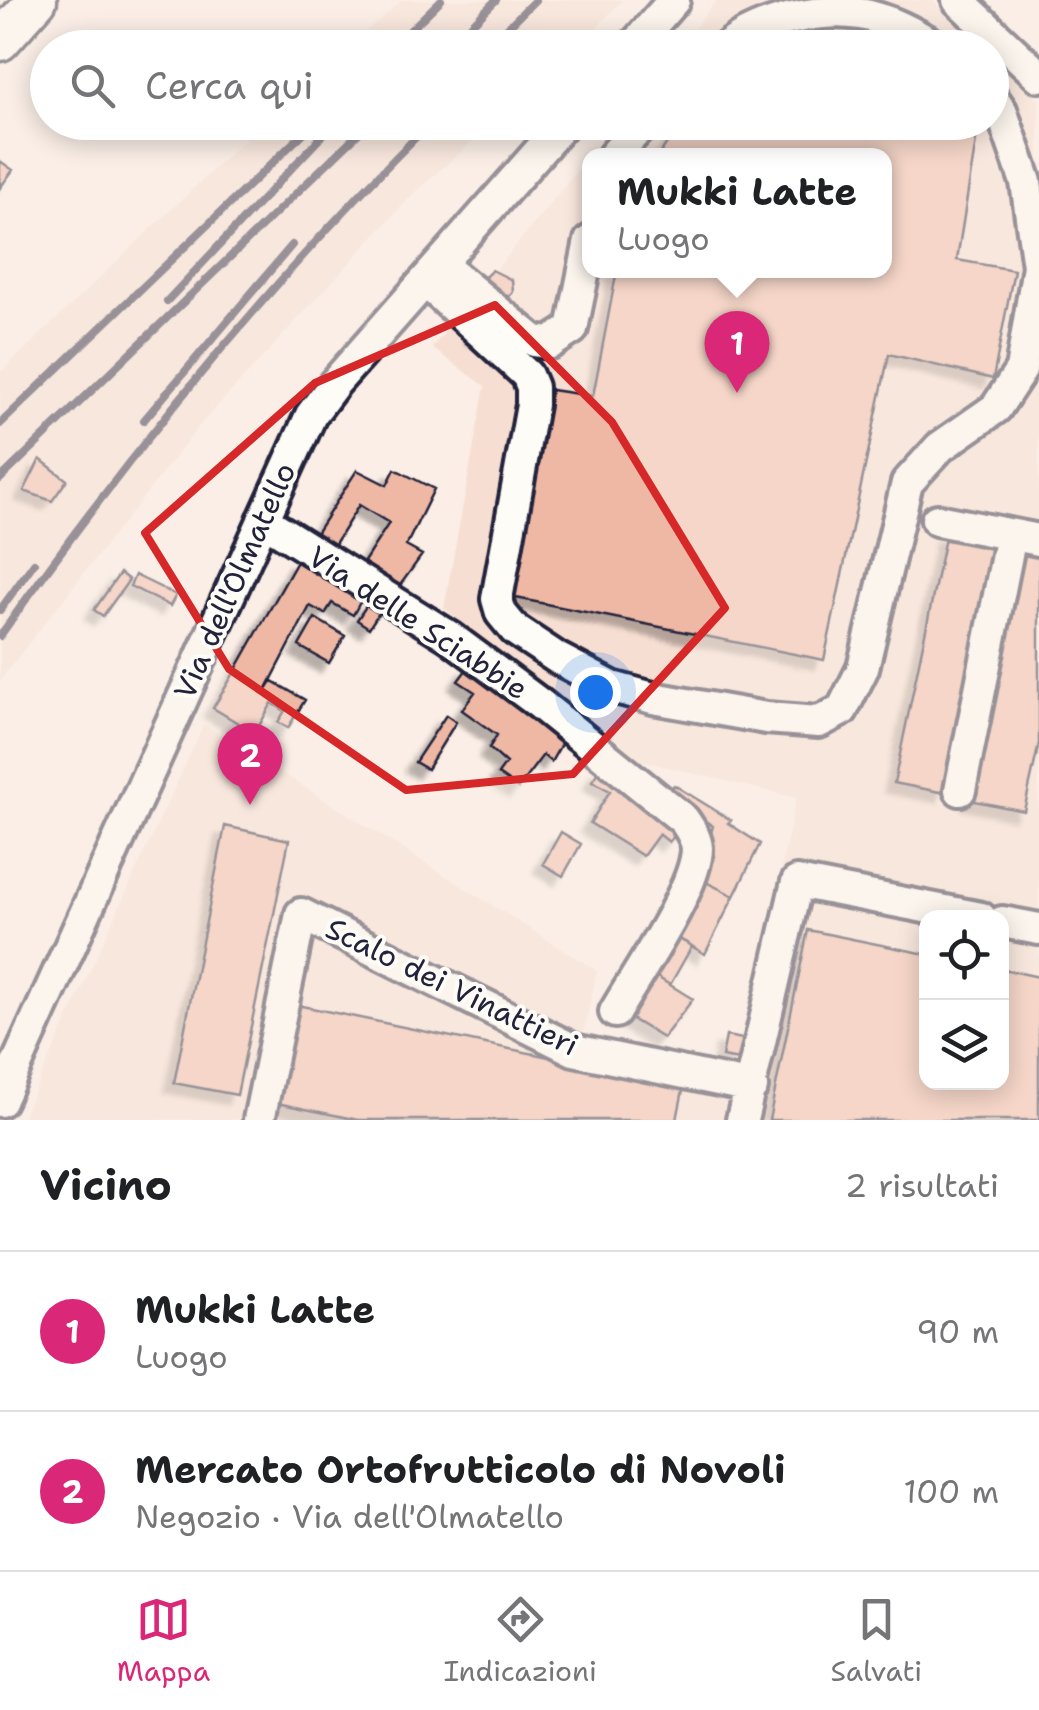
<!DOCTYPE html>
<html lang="it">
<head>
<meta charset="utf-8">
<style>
  :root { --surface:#fff; --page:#f2f2f2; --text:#202124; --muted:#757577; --line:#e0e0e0; --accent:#db2777 }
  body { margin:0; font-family:"Shantell Sans",sans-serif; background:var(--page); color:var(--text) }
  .controls { position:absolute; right:30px; bottom:30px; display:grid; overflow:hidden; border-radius:20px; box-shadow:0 5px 25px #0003 }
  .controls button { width:90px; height:90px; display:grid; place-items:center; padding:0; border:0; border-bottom:2px solid var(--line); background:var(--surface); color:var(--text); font:50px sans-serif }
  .you { position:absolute; left:595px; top:692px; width:35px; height:35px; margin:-25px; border:8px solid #fff; border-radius:50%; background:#1a73e8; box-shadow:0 0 0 15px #1a73e833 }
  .badge { display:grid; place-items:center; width:65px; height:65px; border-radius:50%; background:var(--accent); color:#fff; font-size:32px; font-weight:700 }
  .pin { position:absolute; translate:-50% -82px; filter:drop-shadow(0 2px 5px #0008) }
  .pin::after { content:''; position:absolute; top:52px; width:35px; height:30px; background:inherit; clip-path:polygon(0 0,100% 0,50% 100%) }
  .popup { position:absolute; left:582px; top:148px; width:310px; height:130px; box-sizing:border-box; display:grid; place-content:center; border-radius:20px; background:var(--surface); filter:drop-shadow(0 2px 8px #0005); font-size:32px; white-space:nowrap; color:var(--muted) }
  .popup b { font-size:38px; color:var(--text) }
  .popup::after { content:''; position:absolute; left:50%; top:100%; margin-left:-20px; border:20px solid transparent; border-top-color:var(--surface) }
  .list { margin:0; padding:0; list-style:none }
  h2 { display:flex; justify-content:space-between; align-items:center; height:130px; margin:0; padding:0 40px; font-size:42px }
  h2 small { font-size:32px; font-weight:400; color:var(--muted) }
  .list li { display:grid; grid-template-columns:65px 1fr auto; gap:30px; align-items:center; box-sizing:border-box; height:160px; padding:0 40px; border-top:2px solid var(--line) }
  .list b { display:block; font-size:38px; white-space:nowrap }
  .list p { margin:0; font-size:32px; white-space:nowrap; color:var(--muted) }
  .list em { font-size:32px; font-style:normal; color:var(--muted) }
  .icon { flex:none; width:55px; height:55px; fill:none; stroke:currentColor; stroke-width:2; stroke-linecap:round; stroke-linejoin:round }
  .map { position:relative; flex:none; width:1039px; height:1120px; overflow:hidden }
  .search { position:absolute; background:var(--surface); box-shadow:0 5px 25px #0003; left:30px; right:30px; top:30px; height:110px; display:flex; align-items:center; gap:25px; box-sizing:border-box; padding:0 35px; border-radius:55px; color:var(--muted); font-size:38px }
  .sheet { height:450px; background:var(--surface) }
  nav { display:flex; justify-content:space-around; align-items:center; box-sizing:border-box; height:140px; border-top:2px solid var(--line); background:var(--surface); font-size:28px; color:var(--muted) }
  nav a { display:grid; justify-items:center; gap:5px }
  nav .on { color:var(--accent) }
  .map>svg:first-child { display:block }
</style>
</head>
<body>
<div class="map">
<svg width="1039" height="1120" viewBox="0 0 1039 1120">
  <defs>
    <filter id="shadow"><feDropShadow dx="-9" dy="9" stdDeviation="2.5" flood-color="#0004"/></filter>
  </defs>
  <rect width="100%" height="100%" fill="#faeee6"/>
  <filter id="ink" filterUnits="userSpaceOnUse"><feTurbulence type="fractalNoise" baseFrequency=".01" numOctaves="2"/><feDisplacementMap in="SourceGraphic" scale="20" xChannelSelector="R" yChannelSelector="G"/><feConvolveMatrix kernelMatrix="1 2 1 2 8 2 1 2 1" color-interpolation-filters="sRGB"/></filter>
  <g filter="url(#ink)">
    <!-- built -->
    <path fill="#f7ded2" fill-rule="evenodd" d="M402,0H622L579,47H348Z
      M717,0H932L983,47L678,48Z
      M992,56L1039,100V1120H21L204,724L597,971L583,1035L740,1065L796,798L631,758L444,608L485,386L432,348L616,123L992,122ZM590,155H884V270H590ZM926,918H1002V1082H926Z
      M262,123H494L416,191L200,425L0,680V373Z"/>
    <!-- building -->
    <path fill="#efb8a4" stroke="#22223b" stroke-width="2.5" filter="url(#shadow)" d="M681,122H859L911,135L913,122H979L957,260L1014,270L993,379L889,354L824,660L511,597L551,390L593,396L617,270H884V155H659Z
      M0,161L13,170L0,188Z
      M492,270L512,280L513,292L475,336L469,292Z
      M40,459L67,480L52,501L24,491Z
      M395,469L434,489L406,546L422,555L393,595L358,571L389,523L359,505L330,552L311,541L357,470L387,485Z
      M946,533L998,544L945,793L894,783Z
      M1024,550L1039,553V743L1024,811L970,800Z
      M299,558L364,595L353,615L332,603L325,614L310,606L265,692L234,673Z
      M120,573L129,580L103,616L94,610Z
      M135,575L176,595L170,606L130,586Z
      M370,600L382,608L369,628L357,620Z
      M315,618L345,636L329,663L299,646Z
      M469,666L564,739L551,762L543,755L518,788L498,774L506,763L489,748L497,735L462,710L475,692L458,681Z
      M234,673L265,692L272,681L305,700L288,728L278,722L285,711L272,703L255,733L213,708Z
      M446,715L456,722L427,769L415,762Z
      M601,767L681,828L669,842L659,834L643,856L590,823L610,791L592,781Z
      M674,785L731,820L728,823L760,844L734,896L698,878L713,826L665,794Z
      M225,826L289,840L237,1095L174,1083Z
      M561,832L581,844L563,876L543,864Z
      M698,878L734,896L705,954L669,933Z
      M808,930L926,954V1082H1002V969L1039,977V1120H769Z
      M669,933L692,946L670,985L649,972Z
      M649,972L693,999L663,1038L625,1015Z
      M297,1005L684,1085L677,1120H358L277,1103Z
      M726,1036L743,1039L739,1060L722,1057Z"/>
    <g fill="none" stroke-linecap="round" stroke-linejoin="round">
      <defs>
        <path id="minor" d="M958,0L1039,76
          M632,48L674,0
          M726,48C757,22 820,7 860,14C887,18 915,34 939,48
          M614,155L645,122
          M440,264L534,341L550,343L572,329L590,241
          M425,281L527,375L532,387V405L497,599L501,613L515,630L557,658L612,687L653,698L766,718L819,722L842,710L863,668L907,483L940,447L996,408L1021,370L1038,266L1026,182L1001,110L992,97
          M263,520L450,637L540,704L684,820C690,829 696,837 697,848C697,888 636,975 615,1012
          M937,520L1039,540
          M960,790L1011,535
          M1002,922L1039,929
          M0,1101L311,415L335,383L565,122
          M259,1120L301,914L574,1050L752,1087
          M742,1120L797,882L981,918"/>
        <path id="major" d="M0,41L37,0"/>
      </defs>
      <!-- minor casing -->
      <use href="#minor" stroke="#22223b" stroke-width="38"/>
      <!-- major casing -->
      <use href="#major" stroke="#22223b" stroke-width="45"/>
      <!-- minor -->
      <use href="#minor" stroke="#fdfcf7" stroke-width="30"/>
      <!-- major -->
      <use href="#major" stroke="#fdfcf7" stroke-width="38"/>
      <!-- rail -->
      <path stroke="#22223b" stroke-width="8" d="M392,48L441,0
        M448,48L496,0
        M487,48L535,0
        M167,301L335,122
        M144,420L292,245
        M0,424L315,122
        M0,479L370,122
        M0,610L34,563
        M0,636C129,453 271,280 431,122"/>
    </g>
  </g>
  <!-- marked area -->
  <path d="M0 0H1039V1120H0ZM495,305L612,422L725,608L573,774L406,790L229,669L145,533L315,383Z" fill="#faeee6" fill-opacity=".55" fill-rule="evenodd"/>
  <path fill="none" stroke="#d62828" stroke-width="8" stroke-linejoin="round" d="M495,305L612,422L725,608L573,774L406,790L229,669L145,533L315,383Z"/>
  <g text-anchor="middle" stroke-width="8" stroke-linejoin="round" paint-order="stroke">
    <!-- street labels -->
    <g font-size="30" fill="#22223b" stroke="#fdfcf7">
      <text transform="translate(235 581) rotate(-66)" y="10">Via dell'Olmatello</text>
      <text transform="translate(418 623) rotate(33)" y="10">Via delle Sciabbie</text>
      <text transform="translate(452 987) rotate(26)" y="10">Scalo dei Vinattieri</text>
    </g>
  </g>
</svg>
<div class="controls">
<button><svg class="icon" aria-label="locate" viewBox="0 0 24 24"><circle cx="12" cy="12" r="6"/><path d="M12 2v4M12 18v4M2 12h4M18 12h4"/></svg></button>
<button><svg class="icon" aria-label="layers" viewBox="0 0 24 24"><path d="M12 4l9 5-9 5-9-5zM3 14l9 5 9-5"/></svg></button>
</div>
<div class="you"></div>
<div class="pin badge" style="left:737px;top:393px">1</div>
<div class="popup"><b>Mukki Latte</b>Luogo</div>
<div class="pin badge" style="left:250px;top:805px">2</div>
<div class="search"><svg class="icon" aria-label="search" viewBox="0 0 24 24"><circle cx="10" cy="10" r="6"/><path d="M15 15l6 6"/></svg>Cerca qui</div>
</div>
<section class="sheet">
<h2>Vicino<small>2 risultati</small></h2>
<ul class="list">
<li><span class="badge">1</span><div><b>Mukki Latte</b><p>Luogo</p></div><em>90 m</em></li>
<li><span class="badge">2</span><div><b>Mercato Ortofrutticolo di Novoli</b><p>Negozio · Via dell'Olmatello</p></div><em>100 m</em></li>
</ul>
</section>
<nav>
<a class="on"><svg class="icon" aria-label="map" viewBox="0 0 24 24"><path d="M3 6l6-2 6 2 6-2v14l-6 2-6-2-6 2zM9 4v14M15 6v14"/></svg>Mappa</a>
<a><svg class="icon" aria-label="directions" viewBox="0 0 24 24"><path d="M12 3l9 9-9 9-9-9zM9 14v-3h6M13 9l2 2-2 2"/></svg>Indicazioni</a>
<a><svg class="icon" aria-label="saved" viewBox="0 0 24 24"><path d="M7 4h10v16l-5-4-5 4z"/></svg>Salvati</a>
</nav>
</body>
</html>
